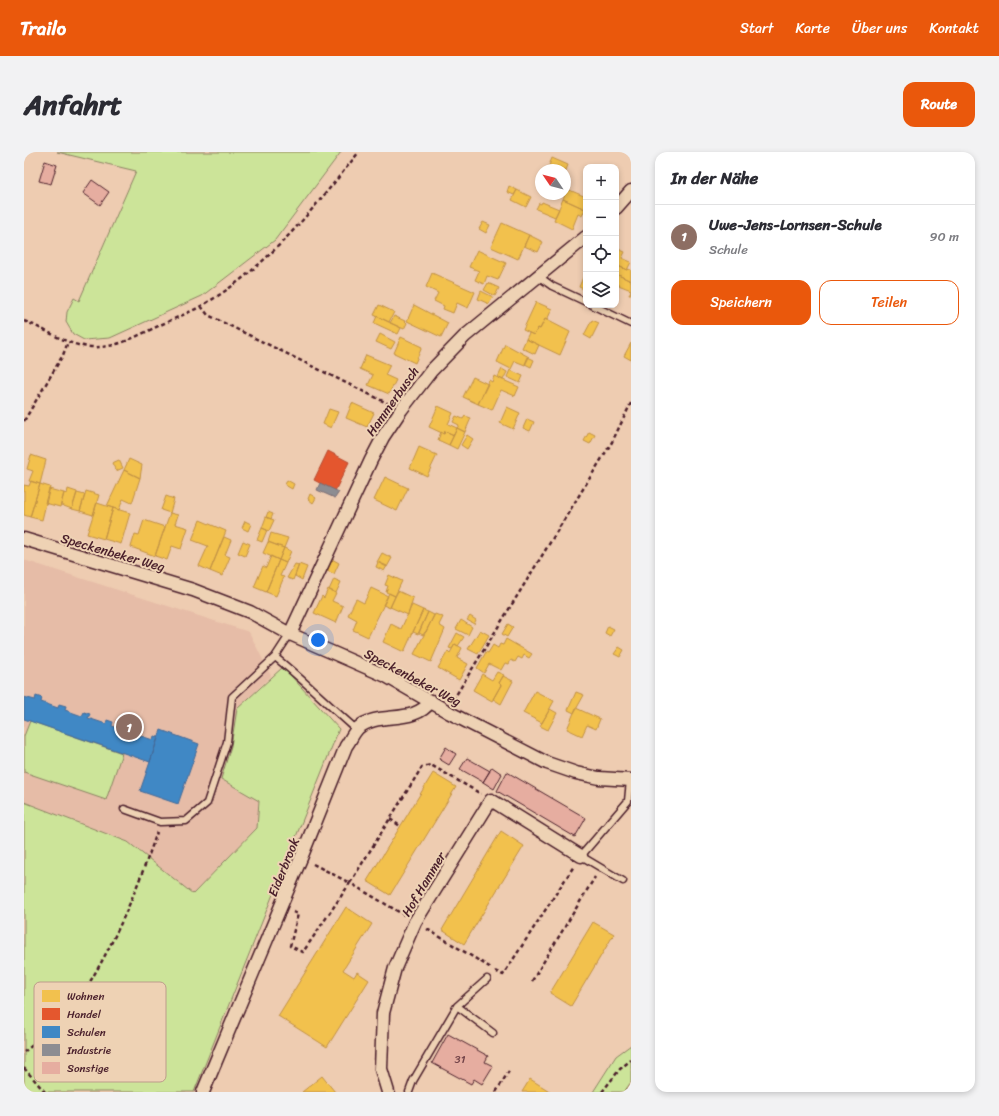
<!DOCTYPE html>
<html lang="de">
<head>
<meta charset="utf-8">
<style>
  :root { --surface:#fff; --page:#f2f2f3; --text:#2b2b33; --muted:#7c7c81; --line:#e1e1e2; --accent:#ea580c }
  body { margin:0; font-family:Sriracha,sans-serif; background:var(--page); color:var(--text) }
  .controls { position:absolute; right:12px; top:12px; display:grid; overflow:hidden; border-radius:8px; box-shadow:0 2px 6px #0003 }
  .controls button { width:36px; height:36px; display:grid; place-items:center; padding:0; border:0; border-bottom:1px solid var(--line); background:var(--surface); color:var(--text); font:20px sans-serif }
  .compass { position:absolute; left:511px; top:12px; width:36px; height:36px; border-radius:50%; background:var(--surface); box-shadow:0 2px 6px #0003; rotate:305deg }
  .you { position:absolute; left:294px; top:488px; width:14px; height:14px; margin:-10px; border:3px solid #fff; border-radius:50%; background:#1a73e8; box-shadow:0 0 0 6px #1a73e833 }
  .badge { display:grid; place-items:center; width:26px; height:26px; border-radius:50%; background:var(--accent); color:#fff; font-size:13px; font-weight:700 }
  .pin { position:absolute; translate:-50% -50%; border:2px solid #fff; box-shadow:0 1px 4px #0006 }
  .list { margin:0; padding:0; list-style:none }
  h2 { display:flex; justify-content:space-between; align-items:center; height:52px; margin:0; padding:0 16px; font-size:17px }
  h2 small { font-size:13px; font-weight:400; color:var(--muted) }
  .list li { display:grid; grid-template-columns:26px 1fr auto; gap:12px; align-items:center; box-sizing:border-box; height:64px; padding:0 16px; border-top:1px solid var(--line) }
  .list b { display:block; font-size:15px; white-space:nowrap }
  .list p { margin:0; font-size:13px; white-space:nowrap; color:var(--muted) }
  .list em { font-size:13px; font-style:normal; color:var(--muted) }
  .actions { display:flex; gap:8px; padding:12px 16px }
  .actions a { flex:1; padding:9px 0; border:1px solid var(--accent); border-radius:12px; text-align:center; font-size:14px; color:var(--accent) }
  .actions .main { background:var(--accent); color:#fff }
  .icon { flex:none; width:22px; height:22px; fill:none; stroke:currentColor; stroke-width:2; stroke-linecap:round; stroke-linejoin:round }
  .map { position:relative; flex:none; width:607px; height:940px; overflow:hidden; border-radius:12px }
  header { display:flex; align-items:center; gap:24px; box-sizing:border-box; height:56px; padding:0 20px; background:var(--accent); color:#fff }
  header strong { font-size:19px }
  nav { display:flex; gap:22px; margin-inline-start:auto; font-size:14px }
  .intro { display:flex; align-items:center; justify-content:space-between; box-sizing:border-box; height:96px; padding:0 24px }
  h1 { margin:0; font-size:28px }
  .button { padding:10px 18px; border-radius:12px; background:var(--accent); color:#fff; font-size:14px; font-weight:700 }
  main { display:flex; gap:24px; padding:0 24px }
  aside { flex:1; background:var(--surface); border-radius:12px; box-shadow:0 2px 6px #0003 }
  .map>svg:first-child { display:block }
</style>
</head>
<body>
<header>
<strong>Trailo</strong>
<nav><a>Start</a><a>Karte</a><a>Über uns</a><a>Kontakt</a></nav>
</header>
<div class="intro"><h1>Anfahrt</h1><a class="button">Route</a></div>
<main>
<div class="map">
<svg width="607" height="940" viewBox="0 0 607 940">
  <rect width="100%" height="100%" fill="#eeccb1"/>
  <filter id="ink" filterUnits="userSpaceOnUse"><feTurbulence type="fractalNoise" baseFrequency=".025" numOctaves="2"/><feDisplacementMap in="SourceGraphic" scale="8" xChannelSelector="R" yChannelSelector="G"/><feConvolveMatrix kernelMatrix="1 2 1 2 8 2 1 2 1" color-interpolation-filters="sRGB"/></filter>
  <g filter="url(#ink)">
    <!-- built -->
    <path fill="#e6bca7" d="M0,408L225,480L247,524L213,557L207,594L197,627L235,649L233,676L169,742L104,690L0,650Z"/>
    <!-- green -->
    <path fill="#cce499" stroke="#8b8262" d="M33,0H317L251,88L178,144L86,186L60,188L49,182L42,170L43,160L50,146L55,149L112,19Z
      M259,515L315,577L170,940H0V650L104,690L169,742L233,676L235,649L197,627L207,594L213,557Z
      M6,569L98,601L82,648L0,620V584Z
      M607,893V930L600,940H569L592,904Z"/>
    <!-- homes -->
    <path fill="#f2c14e" stroke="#c09044" d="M528,6L544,13L541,21V18H526L524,16Z
      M485,34L493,38L490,43L483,40Z
      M543,37L562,45L561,57L539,47Z
      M493,38L507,45L502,55L488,48Z
      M539,47L561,57L558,64L554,62L548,77L530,68Z
      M518,50L535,57L531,65L512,57L515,51L517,52Z
      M459,70L466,73L462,81L455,77Z
      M478,71L505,83L494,107L467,95Z
      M505,83L519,90L514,100L500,94Z
      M592,96L601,100L598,106L607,110L603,118L594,114L592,116Z
      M453,98L482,111L474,128L463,124L460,132L451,128L455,119L445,115Z
      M594,114L603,118L604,117L607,118V129L592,122V116Z
      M562,118V138L555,135Z
      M408,121L451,140L444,156L433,151L429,161L419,157L420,154L410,149L414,141L402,135Z
      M592,122L607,129V143H605L607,138L592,132Z
      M464,131L475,136L471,144L460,138Z
      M457,139L469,145L465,152L454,147Z
      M512,150L528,157L523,168L521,167L516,177L514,176L510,183L499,178Z
      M355,153L370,160L365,170L350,163Z
      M390,153L424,171L417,185L383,169Z
      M353,164L377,176L374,182L350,171Z
      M370,164L381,169L383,171L380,177L366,171Z
      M521,167L546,180L536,203L502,187L505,181L510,183L514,176L516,177Z
      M568,168L575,171L567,187L560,183Z
      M356,182L371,190L367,197L352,190Z
      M377,185L398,195L391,211L370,201Z
      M502,187L515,193L511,202L498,196Z
      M607,191V208L600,204Z
      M481,192L505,205L501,213L491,209L487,217L473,210Z
      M342,203L366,213L361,223L372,228L365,242L344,233L349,223L336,217Z
      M504,205L510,208L507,215L501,212Z
      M478,217L483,220L479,228L474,225Z
      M486,218L499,224L496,231L483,225Z
      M470,224L495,235L491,244L477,238L468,258L454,252L465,228L468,230Z
      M449,225L464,232L454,252L439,245Z
      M328,251L350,261L343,275L322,266Z
      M414,254L429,261L424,272L433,276L430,283L421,279L420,282L405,275Z
      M483,255L496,261L489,277L476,271Z
      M305,257L314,260L307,276L299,272Z
      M432,264L439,267L441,264L447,266L441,280L433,276L435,273L429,270Z
      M503,267L510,270L506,279L499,276Z
      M433,276L441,280L433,297L425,293Z
      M421,279L430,283L425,293L414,288L417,280L420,282Z
      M565,280L571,283L566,292L560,289Z
      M443,283L449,287L443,297L437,293Z
      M395,295L413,303L403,324L386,316Z
      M7,303L22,308L16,332L5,329L9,319L3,317Z
      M105,307L118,313L116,326L100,318Z
      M95,308L99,316L92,319L88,311Z
      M100,318L116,326L108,351L99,347L95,358L83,354Z
      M361,325L384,336L373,359L350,348Z
      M263,328L270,332L268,337L261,333Z
      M7,329L16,332L6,365L0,363V333L5,334Z
      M16,332L26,335L18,368L6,365Z
      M25,337L40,341L36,355L21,351Z
      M44,337L53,340L48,357L37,353L40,341L43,342Z
      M62,339L75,343L69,363L56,359Z
      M53,341L61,343L56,359L48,357Z
      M286,342L292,346L289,351L284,347Z
      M142,344L150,347L146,361L137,358Z
      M73,351L89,356L80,387L63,382Z
      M89,356L106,361L97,392L80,387Z
      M244,360L249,362L247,367L242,365Z
      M146,361L154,363L151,372L164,376L157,397L148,394L143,408L131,404Z
      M242,365L250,368L245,379L238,376Z
      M120,368L141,375L131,404L107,395L111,382L115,383Z
      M176,368L202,379L186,419L175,414L184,394L168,388Z
      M221,369L227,372L224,379L218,376Z
      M238,376L243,378L238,390L233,388Z
      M247,381L264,386L260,396L244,390Z
      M200,385L207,388L201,403L206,405L198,424L186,419Z
      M219,389L226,392L221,404L214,401Z
      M244,390L260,396L255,408L239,401Z
      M260,396L267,399L262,411L255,408Z
      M358,401L368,406L363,415L353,410Z
      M247,404L255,408L242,440L230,435L239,414L242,416Z
      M308,407L315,411L310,422L303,419Z
      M255,408L262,411L256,424L260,425L252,444L242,440Z
      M354,410L363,414L360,419L352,415Z
      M271,412L275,413L269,428L263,426Z
      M275,412L283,415L278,428L271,424Z
      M365,423L378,429L371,444L362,440L364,434L361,433Z
      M310,427L317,430L312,441L305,438Z
      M347,436L364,444L344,485L329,478L333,468L324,463L332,447L340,451Z
      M304,437L312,441L308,449L319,454L312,471L290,461L298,444L300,446Z
      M374,439L389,446L384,463L366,455Z
      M365,441L371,444L366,456L359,453Z
      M388,453L399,458L380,500L359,490L367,472L377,477Z
      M399,458L404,460L394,482L389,480Z
      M404,460L410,463L402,480H401L399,483L395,481Z
      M411,462L419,465L415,473L421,477L407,510L390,502Z
      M446,464L452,468L450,472L443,468Z
      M437,468L448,475L444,483L432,477Z
      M484,472L489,475L483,485L478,482Z
      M584,474L590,477L586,484L581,481Z
      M456,478L465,483L454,502L444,497Z
      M433,481L440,485L434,494L431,492L428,497L425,496Z
      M482,487L508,502L505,506L500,503L498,507L494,505L491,510L487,508L485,512L481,511L477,518L465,512L460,521L453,516L462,500L464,501L469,493L474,496L476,492L479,493Z
      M431,492L438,496L433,506L444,512L435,528L414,516L424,499L426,501Z
      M595,495L600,498L596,505L590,502Z
      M473,520L480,523L475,531L477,533L468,549L449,538L458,522L468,528Z
      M479,524L489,529L477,552L469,547L477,533L475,531Z
      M511,539L530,549L518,571L499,561Z
      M552,540L560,543L550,561L544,558Z
      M552,556L576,567L572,577L563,573L558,584L543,577Z
      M526,557L533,561L524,578L516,574Z
      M409,621L432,635L366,743L343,729Z
      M477,679L500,694L440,792L418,778Z
      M322,755L348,772L319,818L330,825L333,820L345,828L303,895L254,864Z
      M569,770L590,782L547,854L526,841Z
      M298,924L311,940H278Z
      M506,927L527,940H498Z"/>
    <!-- shops -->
    <path fill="#e4572e" stroke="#b6462d" d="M304,299L325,310L311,339L290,328Z"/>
    <!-- schools -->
    <path fill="#3f88c5" stroke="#426897" d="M12,544L18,546L17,550L34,556L35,552L42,554L41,558L58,564L60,560L66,562L64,566L82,572L83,568L89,570L88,574L106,580L107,576L112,578L111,582L129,588L130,584L134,585L126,610L0,567V545L11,548Z
      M137,578L175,592L154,652L116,639Z"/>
    <!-- industry -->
    <path fill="#8d8d92" stroke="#796c73" d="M296,331L315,340L311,346L293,338Z"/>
    <!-- building -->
    <path fill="#e6ada0" stroke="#4a1f2b" d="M21,9L33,13L27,32L15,29Z
      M68,28L85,40L76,53L59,41Z
      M422,595L432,602L425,613L415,607Z
      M443,606L466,619L459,630L436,617Z
      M468,615L478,622L470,637L459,630Z
      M483,620L562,666L551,685L473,639Z
      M424,882L464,904L461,910L469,914L458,932L450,927L447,932L408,911Z"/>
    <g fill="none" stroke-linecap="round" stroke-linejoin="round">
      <defs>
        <path id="service" d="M514,124L528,134L562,150
          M568,153L607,172
          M266,482L251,505C280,528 305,554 332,577
          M100,657L136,670L162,669L183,651L203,590L208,545L251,505
          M599,729L557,704L604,649L606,628
          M433,854L469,881
          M385,940L389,929L433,854L463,827"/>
        <path id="minor" d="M592,56L607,39
          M0,387L169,438L226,460L266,482L362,524L426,561L523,611L552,621L575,626L607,628
          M266,482L347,308L359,285L377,258L407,219L441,184L562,85
          M179,940L277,706L322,594C326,589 329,581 334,576C355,558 389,574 407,549
          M364,940L357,917L359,861L371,816L391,770L467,648L557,704"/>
      </defs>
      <!-- service casing -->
      <use href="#service" stroke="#4a1f2b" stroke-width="9"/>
      <!-- minor casing -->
      <use href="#minor" stroke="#4a1f2b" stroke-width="15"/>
      <!-- path -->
      <path stroke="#4a1f2b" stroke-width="2.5" stroke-dasharray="4 3" stroke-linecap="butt" d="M177,154L184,163L365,252
        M0,169C22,177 43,194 67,195C90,197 111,185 130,176C146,168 163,162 177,154C242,118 289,57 335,0
        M0,269L39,203L44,190
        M429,548L588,290L607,251
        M366,667L376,674
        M289,712L326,731L398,615L407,613L457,642
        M269,760L274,762L266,794L279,800L326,731L380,763
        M403,777L467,816
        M471,819L479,823L550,714
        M508,829L571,725
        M0,900C13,889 34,876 44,862C83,811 112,741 133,680
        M0,916L21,940
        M472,940L485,919
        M578,940L596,917L607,908"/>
      <!-- service -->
      <use href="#service" stroke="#eed2b4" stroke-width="6"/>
      <!-- minor -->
      <use href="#minor" stroke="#eed2b4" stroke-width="12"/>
    </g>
  </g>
  <g text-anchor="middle" stroke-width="4" stroke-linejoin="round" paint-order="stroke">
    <!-- number labels -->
    <g font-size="11" fill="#714248">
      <text x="436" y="911">31</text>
    </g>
    <!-- street labels -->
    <g font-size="13" fill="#4a1f2b" stroke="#eed2b4">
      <text transform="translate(368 249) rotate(-55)" y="5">Hammerbusch</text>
      <text transform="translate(89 400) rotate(16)" y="5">Speckenbeker Weg</text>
      <text transform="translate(389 525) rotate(28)" y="5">Speckenbeker Weg</text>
      <text transform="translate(259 715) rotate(-68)" y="5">Eiderbrook</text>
      <text transform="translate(399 732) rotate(-59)" y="5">Hof Hammer</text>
    </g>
  </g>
  <!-- legend -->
  <rect x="10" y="830" width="132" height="100" rx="6" fill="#eed2b4" stroke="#bd9c8b" stroke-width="1"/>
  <rect x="18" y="838" width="18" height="12" fill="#f2c14e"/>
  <rect x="18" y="856" width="18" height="12" fill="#e4572e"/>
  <rect x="18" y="874" width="18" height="12" fill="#3f88c5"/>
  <rect x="18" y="892" width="18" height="12" fill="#8d8d92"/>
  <rect x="18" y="910" width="18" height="12" fill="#e6ada0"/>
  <g font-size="11" fill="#4a1f2b">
    <text x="43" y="848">Wohnen</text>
    <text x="43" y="866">Handel</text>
    <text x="43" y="884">Schulen</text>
    <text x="43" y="902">Industrie</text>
    <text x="43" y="920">Sonstige</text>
  </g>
</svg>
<div class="controls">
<button>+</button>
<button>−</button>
<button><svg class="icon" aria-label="locate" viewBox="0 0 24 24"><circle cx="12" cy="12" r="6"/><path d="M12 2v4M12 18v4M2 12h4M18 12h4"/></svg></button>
<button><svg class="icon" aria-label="layers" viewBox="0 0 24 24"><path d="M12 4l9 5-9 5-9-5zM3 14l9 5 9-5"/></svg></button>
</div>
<svg class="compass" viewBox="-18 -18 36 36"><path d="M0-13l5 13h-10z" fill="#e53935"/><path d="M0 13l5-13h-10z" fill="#7c7c81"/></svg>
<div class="you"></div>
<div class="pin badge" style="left:105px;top:575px;background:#8d6e63">1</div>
</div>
<aside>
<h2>In der Nähe<small></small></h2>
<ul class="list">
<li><span class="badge" style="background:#8d6e63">1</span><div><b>Uwe-Jens-Lornsen-Schule</b><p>Schule</p></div><em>90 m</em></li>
</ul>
<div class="actions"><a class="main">Speichern</a><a>Teilen</a></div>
</aside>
</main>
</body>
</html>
